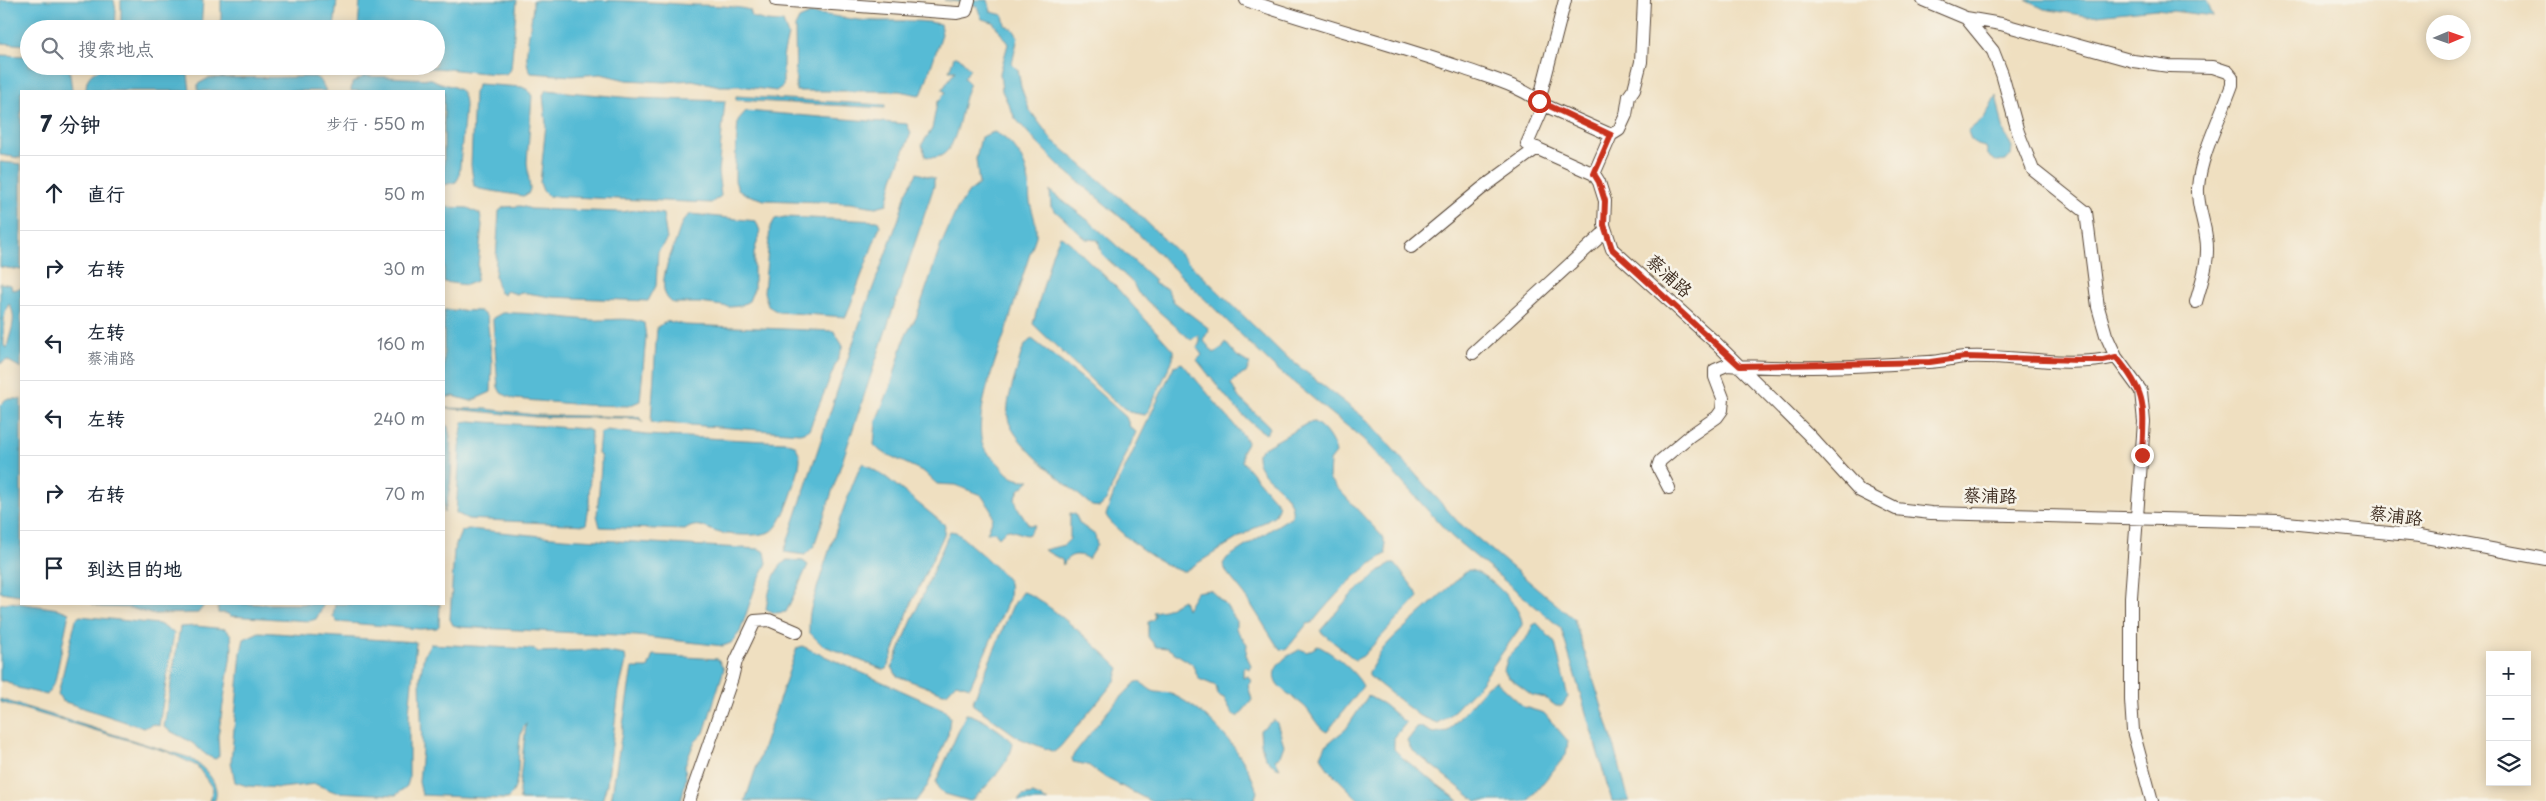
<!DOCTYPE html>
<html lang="zh">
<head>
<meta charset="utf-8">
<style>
  :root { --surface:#fff; --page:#f6f6f7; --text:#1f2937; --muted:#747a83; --line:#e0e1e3 }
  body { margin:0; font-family:"Playpen Sans","LXGW WenKai TC",sans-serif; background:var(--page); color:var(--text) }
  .controls { position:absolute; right:15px; bottom:15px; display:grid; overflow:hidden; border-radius:0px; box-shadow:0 2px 12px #0003 }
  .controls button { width:45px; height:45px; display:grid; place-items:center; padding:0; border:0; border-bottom:1px solid var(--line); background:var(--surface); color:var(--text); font:25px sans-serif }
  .compass { position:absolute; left:2426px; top:15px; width:45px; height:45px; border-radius:50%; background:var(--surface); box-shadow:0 2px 12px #0003; rotate:88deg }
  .stop { position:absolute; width:15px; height:15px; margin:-11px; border:4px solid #c8321e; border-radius:50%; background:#fff }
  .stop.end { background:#c8321e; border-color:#fff; box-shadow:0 1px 5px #0008 }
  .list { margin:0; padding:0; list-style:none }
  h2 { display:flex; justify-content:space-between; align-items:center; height:65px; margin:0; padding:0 20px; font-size:21px }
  h2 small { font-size:16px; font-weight:400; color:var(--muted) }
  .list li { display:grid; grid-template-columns:32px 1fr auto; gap:15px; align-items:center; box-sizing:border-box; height:75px; padding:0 20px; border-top:1px solid var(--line) }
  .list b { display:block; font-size:19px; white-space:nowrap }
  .list p { margin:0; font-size:16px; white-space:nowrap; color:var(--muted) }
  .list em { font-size:16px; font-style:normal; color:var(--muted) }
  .icon { flex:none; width:28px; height:28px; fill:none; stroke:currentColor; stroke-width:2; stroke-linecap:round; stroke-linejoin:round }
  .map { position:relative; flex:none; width:2546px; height:801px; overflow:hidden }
  .search { position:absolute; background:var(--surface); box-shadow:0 2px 12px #0003; left:20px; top:20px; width:425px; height:55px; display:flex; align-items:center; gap:12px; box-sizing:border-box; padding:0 18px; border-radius:28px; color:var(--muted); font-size:19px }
  .panel { position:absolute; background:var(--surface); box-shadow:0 2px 12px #0003; left:20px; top:90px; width:425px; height:515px; border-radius:0px }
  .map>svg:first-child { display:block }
</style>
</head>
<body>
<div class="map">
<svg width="2546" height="801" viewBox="0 0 2546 801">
  <rect width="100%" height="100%" fill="#f7f3e8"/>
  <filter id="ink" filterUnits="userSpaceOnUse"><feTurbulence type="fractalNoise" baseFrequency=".02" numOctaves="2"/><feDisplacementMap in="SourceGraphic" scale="10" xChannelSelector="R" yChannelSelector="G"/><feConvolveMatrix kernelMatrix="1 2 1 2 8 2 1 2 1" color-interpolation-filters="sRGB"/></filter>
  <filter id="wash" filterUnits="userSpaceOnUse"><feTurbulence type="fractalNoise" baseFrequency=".0096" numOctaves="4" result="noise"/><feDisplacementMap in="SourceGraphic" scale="20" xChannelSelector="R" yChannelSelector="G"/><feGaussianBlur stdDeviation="1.12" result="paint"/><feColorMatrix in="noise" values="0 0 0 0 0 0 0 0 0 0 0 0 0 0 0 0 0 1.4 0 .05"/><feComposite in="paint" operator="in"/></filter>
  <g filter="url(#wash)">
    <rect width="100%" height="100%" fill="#efdfc0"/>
    <!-- water -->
    <path fill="#57bbd5" stroke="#49727a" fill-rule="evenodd" d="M0,0H114L116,11L115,29H29V45L0,43Z
      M121,0H203L201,29H121Z
      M221,0H337L334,29H221Z
      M360,0H517L511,69L506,74C487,74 467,71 448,69C420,66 390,72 362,66H436V29H358Z
      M533,0C582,0 630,0 678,4C702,6 726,4 750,10L752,17L766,21L783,22L788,35L783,57V86L776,91L740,86H720L692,80L665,82L626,80L601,74L572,76L531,73C520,58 534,20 533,0Z
      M944,0H988L991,12L1003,15L1005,25L1013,29L1018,37L1012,64L1018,70L1021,87L1029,109L1052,140L1130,206L1283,354L1367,420L1458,522L1574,619L1615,748L1629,801H1612L1561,628L1451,536L1363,439L1272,365L1126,222L1060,166L1038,144L1015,118L1002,91L1000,73L1008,44L993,22L982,19L977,7L973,4Z
      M2026,0H2207L2213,16L2156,9L2087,16L2044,9Z
      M810,14C827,14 842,18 859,20C886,23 913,18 940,24L942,34L922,93L919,95L899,91H796L795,27L799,19Z
      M0,55L29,56V66H69L72,91H21V158L0,155Z
      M954,57H959L970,69L964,78L970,84C958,103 961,168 925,156L922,144L932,129L937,103L946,92L942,90L955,71H949Z
      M100,69L188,75L190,91H86C86,79 89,74 100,69Z
      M365,76L432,79C448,89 465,82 465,106L459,177L456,182L444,185V91H351L352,83Z
      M315,77L321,81L326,91H198V84L209,78Z
      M478,84L522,87L528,90L532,96L527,162L530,189L528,194L523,196L480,189L474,186L471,165L474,93Z
      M546,90L632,98L725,101L718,172L721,196L711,203L548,196L543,191L540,183L546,124L543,95Z
      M1996,95L2004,132L2012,148L2011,155L2006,161L1997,162L1988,155L1986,147C1974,145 1971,142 1968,131L1984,118Z
      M736,96L885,105V108L736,100Z
      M746,111L907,124L911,133L893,179L887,204L876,207L850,203L764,200L745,194L738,189L735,181V165L738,120Z
      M994,132C1014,141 1026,161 1029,183C1030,190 1029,197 1030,202C1033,214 1037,224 1036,236C1026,265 1017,294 1008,324C998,355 974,411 982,443C985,453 994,458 1001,466C1009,477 1016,481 1030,480L1019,490L1015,499L1018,508L1029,525H1035L1029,534L1026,535L1007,529L999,537L995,532L987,533L993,518L991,509L981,495L955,485L937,484L924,472L880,451L874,445L876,421L891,385L905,336L916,318L941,245L957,209L969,192L979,184L976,159L981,137Z
      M0,162L21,164V270L0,267Z
      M917,173L934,178V186L814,546L805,555L784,552L859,325L899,218L906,193Z
      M1050,191L1089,221L1155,280L1153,283L1167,289L1174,302L1207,327L1209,330L1203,340L1214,353L1223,347L1225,342L1237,356L1250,364L1246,373L1239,376L1231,384L1239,398L1268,425L1270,428L1266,434C1238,416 1218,386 1197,360L1202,355L1197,348L1200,342L1198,335L1191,340L1138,293L1133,283L1102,254L1098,240L1086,239L1051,207Z
      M521,206L531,209L622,212L635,210L663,214L667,239L658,252L656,286L648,301L551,297L521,292L517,294L506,291L504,295L499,292L495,276L499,211L504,207Z
      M444,207L468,208L480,214L482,225L477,275L476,281L466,285L444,282Z
      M691,214L756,221L760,231L754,253V289L749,301L740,306L730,307L700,303H673C652,291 672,254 677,237C681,226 681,220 691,214Z
      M785,217L878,221L880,226L846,317L778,312L768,306L764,292L770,228L775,219Z
      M1060,236L1065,238L1115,286L1173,350V359L1148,412L1145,415L1129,412L1108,396L1033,324L1052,254Z
      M0,283L11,285L12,290L21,288V368L7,360L0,364ZM9,304C19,318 9,334 7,348L4,346C4,335 2,312 9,304Z
      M444,310L480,311L487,317L492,362L491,392L471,401L453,396L444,398Z
      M502,313C531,312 561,318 590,320C608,321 628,316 644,323L646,337L640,401L628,406L585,405L514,399L501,393L498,387L493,322V318Z
      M668,321L685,325L834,331L843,346L809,430L800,433L663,423L657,424L651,422L657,327Z
      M1032,339L1087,382L1126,417L1130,427L1136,432L1106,501L1100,507L1092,506C1072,488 1012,444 1008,418C1006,403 1012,387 1016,373C1019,363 1021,344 1032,339Z
      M1182,363L1246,439L1247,443L1242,451V461L1279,505L1275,515L1185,571C1169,573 1112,529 1106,515L1116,487L1174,366Z
      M6,399H21V595L0,592V405Z
      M444,408L486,409L536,415L639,417L643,423L639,419L629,418L536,417Z
      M470,421L586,429L591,431L589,506L586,525L468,519L456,513L461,433L463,422Z
      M1314,422C1325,428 1334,442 1336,453L1330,461L1329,479L1381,535L1385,543L1386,554C1358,570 1332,598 1312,623L1307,624L1286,650L1280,649L1276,644L1245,595L1227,573L1223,564L1227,558L1292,516C1296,489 1256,480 1257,455L1262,449L1308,423Z
      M444,425L448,426C454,453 452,488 444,513Z
      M607,430L646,435L785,442L795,445C797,449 800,454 800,459C800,472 783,528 770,532C757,537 734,535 720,533C707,530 699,520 685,530L600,527L597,515L601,466V457L598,453L600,433Z
      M863,463L887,478L945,525L944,535L911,604L887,669L884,670L822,645L809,632C809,626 809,619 810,613C814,594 854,472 863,463Z
      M1070,513L1075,514L1080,524L1095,535L1097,545L1088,559C1078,552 1068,554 1063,565L1062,560L1044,550L1064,545L1070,539Z
      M468,529L563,538L759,549L765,552L767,563L756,585L740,632L731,643L723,646L637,636L460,627L453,625L450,619L454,549L461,532Z
      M950,531L956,532C966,541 1006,574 1009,583C1010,588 1009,594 1009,599L970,687L956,683L947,693H943L897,676L892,667Z
      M787,560L803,561L808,565L786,612L775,613L766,609C769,592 772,570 787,560Z
      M1389,564H1395L1416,591L1418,597L1363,656L1355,660L1320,631L1350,596Z
      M1468,570C1485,570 1524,608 1522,625L1480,684L1449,716L1437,723L1418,715L1369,676V672L1381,651L1392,639Z
      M1210,590L1225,604L1236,620V629L1247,644L1246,655L1251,665L1249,669L1246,667L1243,669V678L1248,676L1251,681L1248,685L1252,700L1239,716H1234L1224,698L1218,695L1216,686L1199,679L1192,664L1167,648L1156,647L1148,637V622L1153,620L1155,615L1153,612L1165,610L1183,600L1186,609L1196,592Z
      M1022,592C1039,593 1105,654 1119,668L1115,681L1060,747L1054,752L1019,738L972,704L1012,607Z
      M10,602L59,609L69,613L55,681L47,695L18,688L6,681H0V604Z
      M92,604H205L198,613L151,614L131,608L101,607Z
      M218,604H324L316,619L309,621L231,616L226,613H218Z
      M335,604H440L439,626L437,628L420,629L337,622L333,616Z
      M80,616L159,624L174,633L159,726L153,724L144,728L62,701L58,694L76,619Z
      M1537,623L1555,643L1568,697L1562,706H1556L1545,698L1532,695L1508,677L1504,670L1508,657L1526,639L1533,625Z
      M196,626L226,629L231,635L232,648L218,736L219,755L216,759C204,757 199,746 189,741C181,736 172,733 164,727L180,627Z
      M259,632L416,642L409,712V779L407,786L396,795L335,792L315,784L281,788L247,786L235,782L231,762L241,652L244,639Z
      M430,644L533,649L538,652L595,650L625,655L626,661L619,691L607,784L602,801L520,800L519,790L526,723C512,742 526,785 507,799L422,795L419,782L422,749L420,678L424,655Z
      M802,646L945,710L950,717L948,734L928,785L916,801H745L794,656L797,648Z
      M1318,646C1333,653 1356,672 1363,686L1327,732C1317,728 1312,713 1304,706C1289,692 1259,682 1284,659C1288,655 1295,653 1300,649L1307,652Z
      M653,655L718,659L724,669L704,733L694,743L685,765L686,779L681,801H611L632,668H648Z
      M1496,681L1524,707L1544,713L1568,741L1566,755L1528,801H1476L1411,749L1407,741L1417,728L1421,727L1433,733L1448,731L1487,686Z
      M1136,682C1145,682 1148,691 1156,692C1161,693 1166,691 1171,694C1207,709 1247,755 1257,792L1254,801H1150L1106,778L1088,765L1073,762L1072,758L1074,754L1108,711Z
      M1368,696L1383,704L1406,723L1394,738V749L1404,759L1459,801H1360L1328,769L1321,756L1326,745L1346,729Z
      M0,699L190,758C203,767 221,782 215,800L209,801L213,789L197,766L168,752L0,702Z
      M966,714C976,714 1007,734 1013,743C1012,760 984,791 970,801L945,794L938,789L936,782Z
      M1274,720L1277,723L1284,745L1280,756L1275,759L1280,768C1262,763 1261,746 1260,730Z
      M1033,794L1048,801H1018L1022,796Z"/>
  </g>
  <g filter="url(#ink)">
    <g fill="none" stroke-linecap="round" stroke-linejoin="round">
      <defs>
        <path id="street" d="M776,0L957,13L966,11L969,0
          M1246,0C1318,25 1393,44 1465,69C1492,79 1522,86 1544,105
          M1923,0L1966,18L2001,24L2133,61L2169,66L2213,67L2228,72L2232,77V85C2221,116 2200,156 2198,188C2197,205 2204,220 2206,237C2210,259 2202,281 2196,302
          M1966,18L1993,51L2002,74L2018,132L2033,170L2086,212L2098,307L2106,335L2116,357L2141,391L2144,422L2131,597V700L2133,731L2152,801
          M1539,101L1565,0
          M1611,135L1544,105L1527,144L1594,174L1611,135L1619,130L1626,115L1629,96L1634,89L1641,62L1644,0
          M1594,174L1599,182L1605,201L1604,225L1612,249L1717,344L1808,434L1860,491L1896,509L1931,513L2278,522L2420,536L2546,559
          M1411,247L1481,189L1537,148
          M1473,353L1606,231
          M1669,488L1658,467L1660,461L1691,435L1717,417L1722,410L1723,398L1715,377V370L1727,365C1793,370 1862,366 1928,362C1940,362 1953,358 1965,357C2015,354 2067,369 2116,357
          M689,801L732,678L736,661L755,621L769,620L797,632"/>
      </defs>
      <!-- street casing -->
      <use href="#street" stroke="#564536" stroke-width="14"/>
      <!-- street -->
      <use href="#street" stroke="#fff" stroke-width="12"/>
    </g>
  </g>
  <g fill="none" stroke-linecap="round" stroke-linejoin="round" filter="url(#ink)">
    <!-- route -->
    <path stroke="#c8321e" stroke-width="6" d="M1539,101L1611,135L1594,174L1599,182L1605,201L1604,225L1612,249L1740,366L1930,362L1965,357L2080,360H2103L2116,357C2148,394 2144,408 2142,455"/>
  </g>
  <g text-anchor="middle" stroke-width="5" stroke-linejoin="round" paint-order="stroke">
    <!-- street labels -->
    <g font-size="18" fill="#3b2a1e" stroke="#f7f3e8">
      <text transform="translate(1669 276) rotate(42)" y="6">蔡浦路</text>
      <text transform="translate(1990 496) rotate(1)" y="6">蔡浦路</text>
      <text transform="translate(2396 516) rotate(7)" y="6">蔡浦路</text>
    </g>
  </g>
</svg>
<div class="controls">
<button>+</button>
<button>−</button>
<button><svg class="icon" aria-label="layers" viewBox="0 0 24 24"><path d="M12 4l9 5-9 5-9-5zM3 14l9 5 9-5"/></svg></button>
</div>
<svg class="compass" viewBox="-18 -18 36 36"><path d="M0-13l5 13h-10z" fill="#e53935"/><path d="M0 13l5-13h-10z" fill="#747a83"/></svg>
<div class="stop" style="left:1539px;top:101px"></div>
<div class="stop end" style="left:2142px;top:455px"></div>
<div class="search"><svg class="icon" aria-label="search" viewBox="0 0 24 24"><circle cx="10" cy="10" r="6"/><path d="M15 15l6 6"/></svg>搜索地点</div>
<section class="panel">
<h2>7 分钟<small>步行 · 550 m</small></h2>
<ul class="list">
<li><svg class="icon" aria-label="ahead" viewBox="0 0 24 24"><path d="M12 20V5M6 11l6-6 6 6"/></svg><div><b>直行</b></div><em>50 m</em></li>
<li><svg class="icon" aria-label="right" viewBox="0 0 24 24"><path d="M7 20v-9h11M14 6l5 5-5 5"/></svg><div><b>右转</b></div><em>30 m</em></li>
<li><svg class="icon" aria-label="left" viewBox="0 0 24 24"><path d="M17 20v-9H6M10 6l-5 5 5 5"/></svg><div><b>左转</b><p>蔡浦路</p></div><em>160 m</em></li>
<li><svg class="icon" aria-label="left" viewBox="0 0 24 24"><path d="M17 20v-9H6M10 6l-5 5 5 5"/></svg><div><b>左转</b></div><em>240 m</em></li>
<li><svg class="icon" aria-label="right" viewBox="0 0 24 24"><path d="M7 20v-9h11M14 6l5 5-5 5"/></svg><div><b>右转</b></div><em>70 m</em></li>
<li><svg class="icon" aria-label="arrive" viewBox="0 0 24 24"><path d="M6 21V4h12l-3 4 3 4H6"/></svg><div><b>到达目的地</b></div></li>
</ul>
</section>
</div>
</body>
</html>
